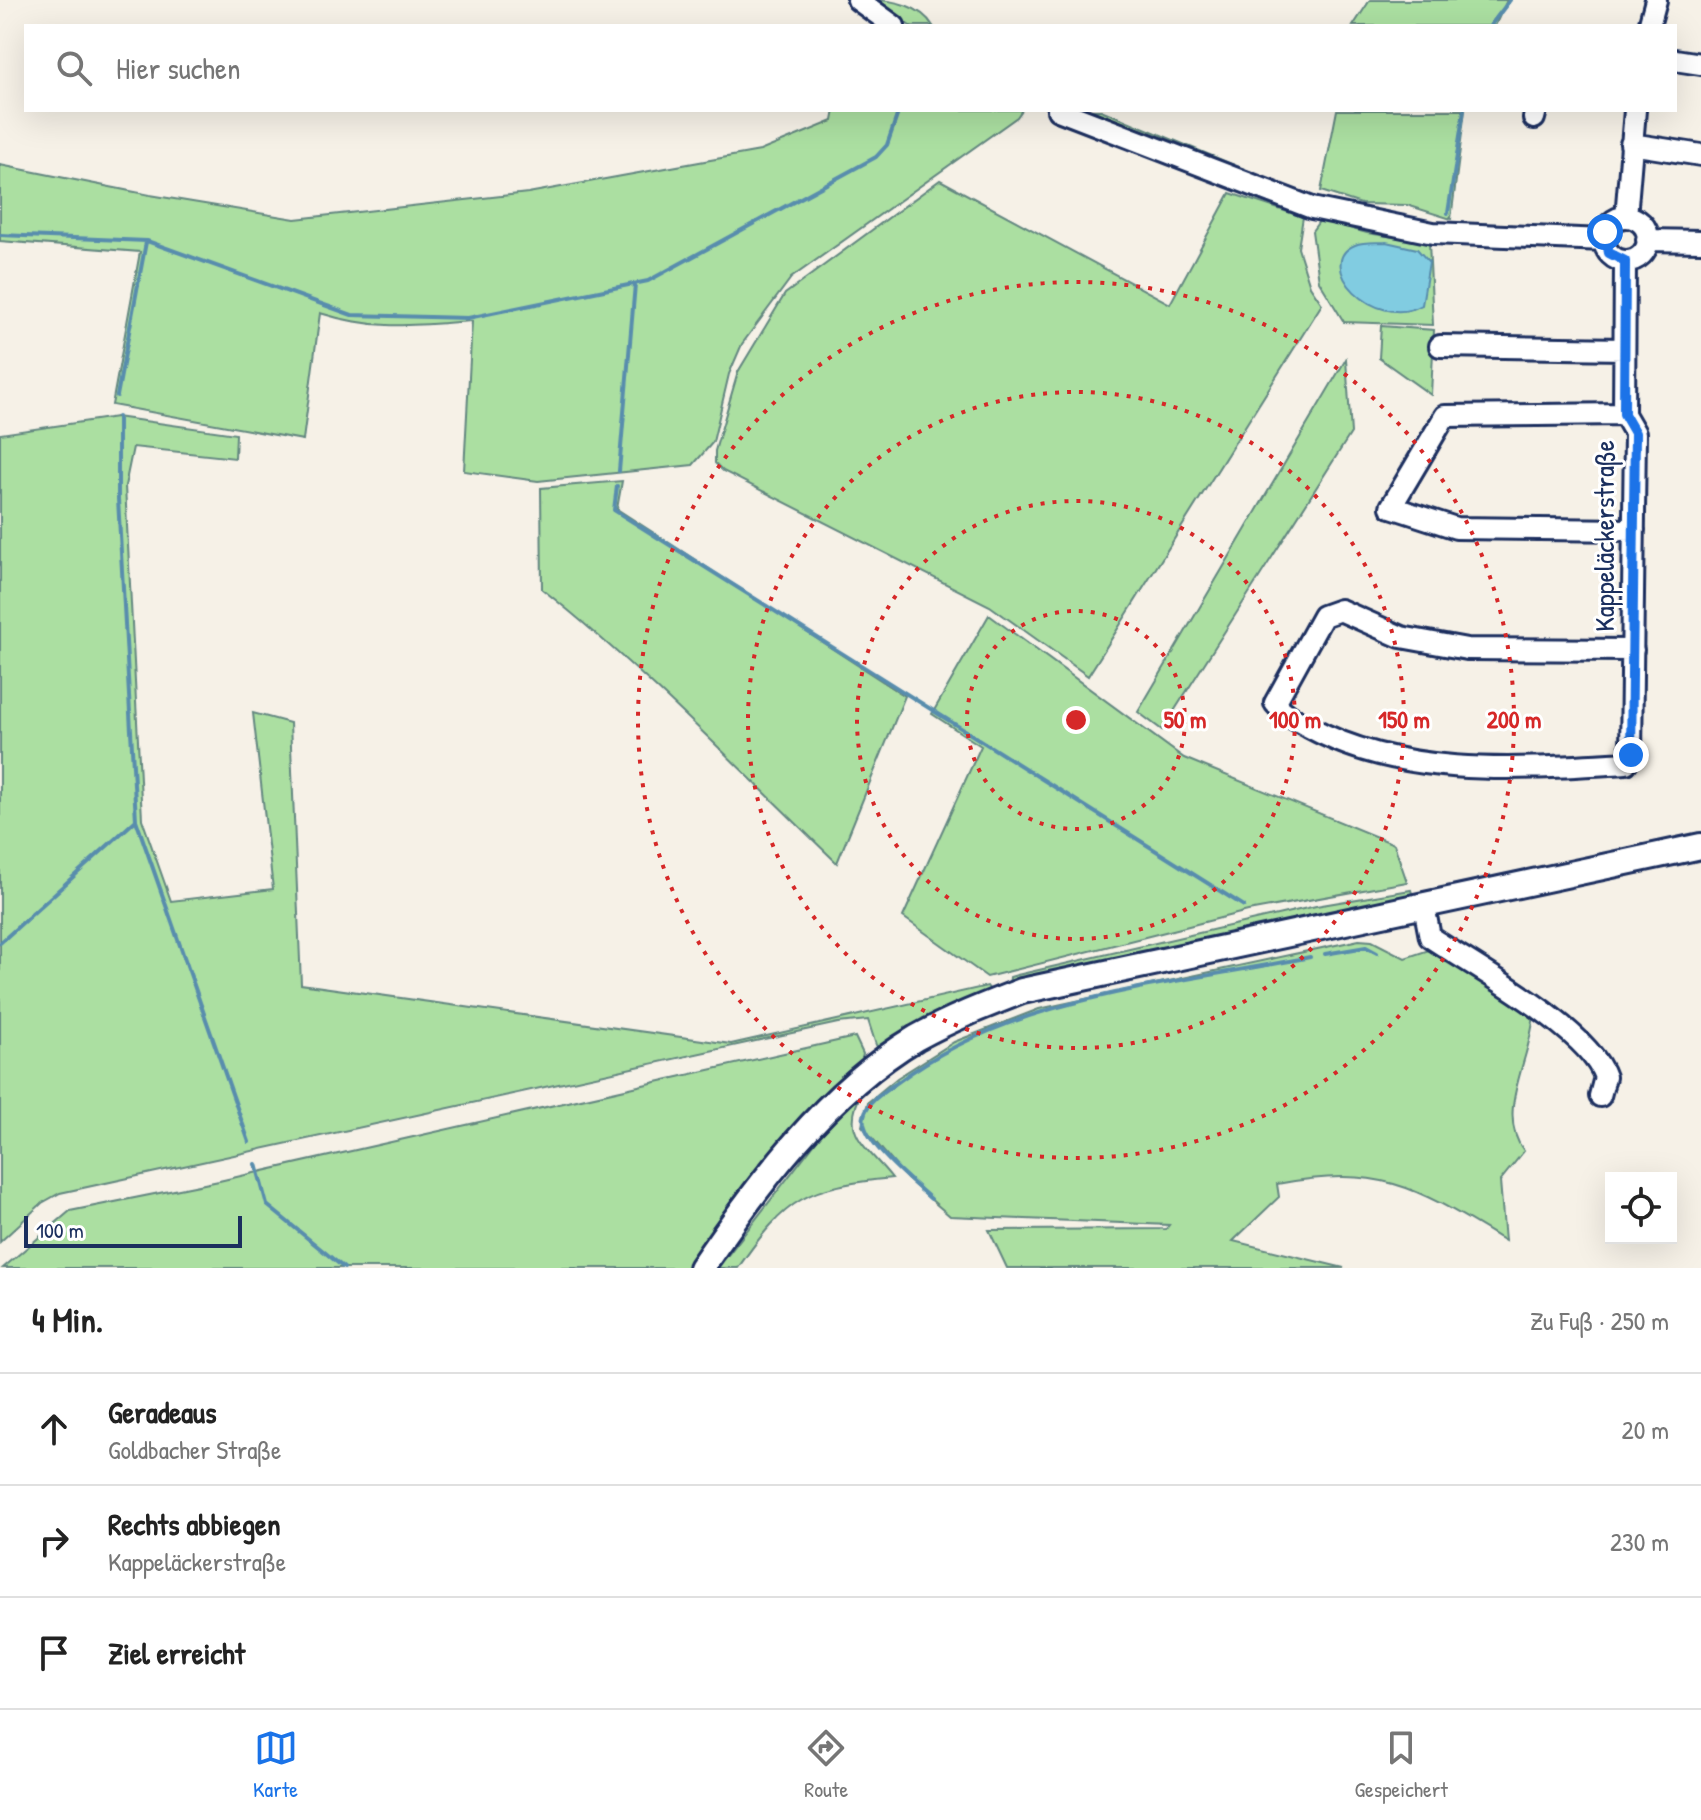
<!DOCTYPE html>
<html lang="de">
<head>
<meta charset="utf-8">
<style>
  :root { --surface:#fff; --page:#f2f2f2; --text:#222; --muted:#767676; --line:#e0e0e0; --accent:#1a73e8 }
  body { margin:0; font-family:"Patrick Hand",sans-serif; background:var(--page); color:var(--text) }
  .controls { position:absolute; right:24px; bottom:24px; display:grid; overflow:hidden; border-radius:0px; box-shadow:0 8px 32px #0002 }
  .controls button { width:72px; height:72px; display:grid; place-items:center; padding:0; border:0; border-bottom:2px solid var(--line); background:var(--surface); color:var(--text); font:40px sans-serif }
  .scale { position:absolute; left:24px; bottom:20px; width:218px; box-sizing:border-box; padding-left:8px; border:4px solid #1b2f5e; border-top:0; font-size:22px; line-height:28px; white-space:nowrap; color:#1b2f5e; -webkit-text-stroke:6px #fff; paint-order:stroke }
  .stop { position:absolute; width:24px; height:24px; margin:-18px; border:6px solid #1a73e8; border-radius:50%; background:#fff }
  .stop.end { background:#1a73e8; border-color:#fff; box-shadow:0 2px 8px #0008 }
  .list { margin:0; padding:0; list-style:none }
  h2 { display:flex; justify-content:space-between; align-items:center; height:104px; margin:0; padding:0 32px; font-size:34px }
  h2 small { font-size:26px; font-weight:400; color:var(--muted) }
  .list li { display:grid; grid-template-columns:52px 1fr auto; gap:24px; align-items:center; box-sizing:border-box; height:112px; padding:0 32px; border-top:2px solid var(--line) }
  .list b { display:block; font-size:30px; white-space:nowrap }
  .list p { margin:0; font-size:26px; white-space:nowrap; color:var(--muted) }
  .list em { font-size:26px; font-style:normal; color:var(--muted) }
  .icon { flex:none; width:44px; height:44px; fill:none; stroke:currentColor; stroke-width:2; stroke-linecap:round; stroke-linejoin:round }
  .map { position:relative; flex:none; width:1701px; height:1268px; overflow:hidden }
  .search { position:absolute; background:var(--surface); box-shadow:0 8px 32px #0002; left:24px; right:24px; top:24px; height:88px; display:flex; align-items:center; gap:20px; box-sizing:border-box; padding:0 28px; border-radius:0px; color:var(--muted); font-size:30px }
  .sheet { height:440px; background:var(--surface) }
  nav { display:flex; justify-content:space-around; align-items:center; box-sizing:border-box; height:112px; border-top:2px solid var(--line); background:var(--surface); font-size:22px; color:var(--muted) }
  nav a { display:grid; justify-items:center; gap:4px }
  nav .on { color:var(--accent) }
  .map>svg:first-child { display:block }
</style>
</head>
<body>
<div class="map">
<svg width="1701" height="1268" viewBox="0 0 1701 1268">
  <rect width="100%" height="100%" fill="#f6f1e7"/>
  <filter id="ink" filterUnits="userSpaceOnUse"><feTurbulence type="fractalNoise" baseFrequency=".0125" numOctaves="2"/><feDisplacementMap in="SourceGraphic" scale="16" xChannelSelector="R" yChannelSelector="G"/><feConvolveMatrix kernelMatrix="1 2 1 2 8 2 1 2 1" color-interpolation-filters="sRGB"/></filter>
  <g filter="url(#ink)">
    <!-- green -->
    <path fill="#abdfa1" stroke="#638780" stroke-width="2" d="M873,0C894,0 921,6 933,26H910Z
      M1370,0H1507L1495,26H1353Z
      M835,110H1022L1017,117L791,278L742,344L729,374L713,442L693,465L538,481L464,471L472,321C414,325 377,331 320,313L303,440L112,405L140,252L0,241V165L150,195L295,219L528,193L760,151L833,121Z
      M1078,110H1101L1307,195L1308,200Z
      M1337,110H1465L1451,219L1407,205L1361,204L1321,191Z
      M940,180L1170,304L1230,193L1303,217L1298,248L1310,286L1322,304L1088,676L990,606L723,471L715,463V451L738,372L785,294Z
      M1320,220L1367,233L1429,242L1433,325L1344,322L1319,281L1312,231Z
      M1381,326L1434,330L1431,395L1379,358Z
      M1346,359L1351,433L1162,730L1138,712Z
      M116,417L236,434L235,458L133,447L125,486L142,819L171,901L273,889L253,713L290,723L301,984L731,1044L987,986L993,994L882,1051L876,1045L868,1020L838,1023L60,1193L42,1203L0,1242V434Z
      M622,481L617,509L905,696L837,863C740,770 648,673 542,589L541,488Z
      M989,615L1184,758L1394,844L1407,882L1248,911L987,977L903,917L981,746L932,714Z
      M1411,890L1413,896L1009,986L1010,977L1017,975L1316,906Z
      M1359,940L1372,941L1405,958L1432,949L1534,1012C1532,1059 1494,1112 1524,1151L1500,1181L1505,1241C1417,1188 1383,1164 1277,1184L1279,1197L1233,1241L1344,1268H1007L989,1230L1166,1229L1169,1225L950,1216L907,1179L862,1126L868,1102L897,1078L954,1042L1039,1009Z
      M855,1037L863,1054L860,1069L692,1268H3L70,1211L219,1181Z
      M863,1090C839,1134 865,1144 892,1178C806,1187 787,1197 738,1268H718L821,1135Z"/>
    <!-- water -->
    <path fill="#81cce1" stroke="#588dad" stroke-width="2" d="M1386,242L1417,249L1429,262L1422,305C1374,332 1312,263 1355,245C1364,241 1377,243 1386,242Z"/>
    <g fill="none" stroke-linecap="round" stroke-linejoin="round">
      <!-- stream -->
      <path stroke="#588dad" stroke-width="4" d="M1490,26L1510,0
        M1448,213L1464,110
        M0,235L147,241L352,315L468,318L648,281L876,157L887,145L899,110
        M117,396L146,242
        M118,417V499L136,820L249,1142
        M619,471L635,284
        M617,486L614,510L1244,906
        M0,943L136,820
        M1325,954L1366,947L1377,953
        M256,1164L267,1205L344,1268
        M931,1199C915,1184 858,1139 864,1116C867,1101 887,1090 898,1082C1014,995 1172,985 1310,957"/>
      <defs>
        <path id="minor" d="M858,0L894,26
          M1649,26L1656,0
          M1675,60L1701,64
          M1058,110L1312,208L1433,233L1604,240
          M1534,118L1536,110
          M1631,144L1701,155
          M1626,217L1635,110
          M1604 239a22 22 0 1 1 44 0a22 22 0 1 1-44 0Z
          M1647,240L1701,241
          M1625,261L1624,414L1635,433L1631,755L1626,763C1521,769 1404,779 1309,727C1296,720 1284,714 1275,703L1323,616L1340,610L1401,637L1467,649L1633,650
          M1440,346L1624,349
          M1624,414L1445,416L1391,507L1456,528L1634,530
          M1424,906L1430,937C1474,967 1589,1029 1605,1077L1600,1096"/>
        <path id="major" d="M701,1268C758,1184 827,1091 916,1038C950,1019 986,1005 1022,991L1701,846"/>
      </defs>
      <!-- minor casing -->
      <use href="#minor" stroke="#1b2f5e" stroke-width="26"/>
      <!-- major casing -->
      <use href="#major" stroke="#1b2f5e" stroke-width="30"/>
      <!-- minor -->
      <use href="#minor" stroke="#fff" stroke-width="20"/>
      <!-- major -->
      <use href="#major" stroke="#fff" stroke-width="24"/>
    </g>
  </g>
  <g fill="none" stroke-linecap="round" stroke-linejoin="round" filter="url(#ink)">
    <!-- route -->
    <path stroke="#1a73e8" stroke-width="10" d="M1605,232L1609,253L1625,261L1624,414L1635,433L1631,755"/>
  </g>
  <!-- distance rings -->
  <g fill="none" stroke="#d62828" stroke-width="4" stroke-dasharray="4 8">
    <circle cx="1076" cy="720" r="109"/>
    <circle cx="1076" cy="720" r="219"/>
    <circle cx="1076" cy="720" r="328"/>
    <circle cx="1076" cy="720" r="438"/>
  </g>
  <g text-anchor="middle" stroke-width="6" stroke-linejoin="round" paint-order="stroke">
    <!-- street labels -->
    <g font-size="28" fill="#1b2f5e" stroke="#fff">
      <text transform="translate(1604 536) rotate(-90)" y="10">Kappeläckerstraße</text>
    </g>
  </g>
  <circle cx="1076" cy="720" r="12" fill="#d62828" stroke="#fff" stroke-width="4"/>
  <g font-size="24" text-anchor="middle" font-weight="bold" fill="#d62828" stroke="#fff" stroke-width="6" stroke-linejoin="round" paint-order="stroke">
    <text x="1185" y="728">50 m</text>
    <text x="1295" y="728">100 m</text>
    <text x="1404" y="728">150 m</text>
    <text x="1514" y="728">200 m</text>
  </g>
</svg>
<div class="controls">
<button><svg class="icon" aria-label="locate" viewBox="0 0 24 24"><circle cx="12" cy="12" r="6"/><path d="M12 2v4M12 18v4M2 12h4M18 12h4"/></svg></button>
</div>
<div class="scale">100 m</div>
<div class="stop" style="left:1605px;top:232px"></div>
<div class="stop end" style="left:1631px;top:755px"></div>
<div class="search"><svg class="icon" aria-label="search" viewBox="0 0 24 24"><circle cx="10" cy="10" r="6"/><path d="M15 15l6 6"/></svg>Hier suchen</div>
</div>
<section class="sheet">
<h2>4 Min.<small>Zu Fuß · 250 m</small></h2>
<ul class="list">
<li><svg class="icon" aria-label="ahead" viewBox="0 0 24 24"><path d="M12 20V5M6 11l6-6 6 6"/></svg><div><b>Geradeaus</b><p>Goldbacher Straße</p></div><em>20 m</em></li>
<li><svg class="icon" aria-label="right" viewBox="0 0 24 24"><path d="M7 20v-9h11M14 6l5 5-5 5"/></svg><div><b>Rechts abbiegen</b><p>Kappeläckerstraße</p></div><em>230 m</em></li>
<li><svg class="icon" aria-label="arrive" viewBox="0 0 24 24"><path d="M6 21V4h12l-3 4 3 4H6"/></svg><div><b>Ziel erreicht</b></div></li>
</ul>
</section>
<nav>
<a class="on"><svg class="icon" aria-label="map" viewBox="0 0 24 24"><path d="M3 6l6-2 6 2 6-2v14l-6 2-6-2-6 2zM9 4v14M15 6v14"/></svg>Karte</a>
<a><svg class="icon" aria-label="directions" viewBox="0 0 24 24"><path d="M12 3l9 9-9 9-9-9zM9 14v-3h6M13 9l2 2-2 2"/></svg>Route</a>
<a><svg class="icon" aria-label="saved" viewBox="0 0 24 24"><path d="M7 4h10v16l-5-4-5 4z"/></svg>Gespeichert</a>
</nav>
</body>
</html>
